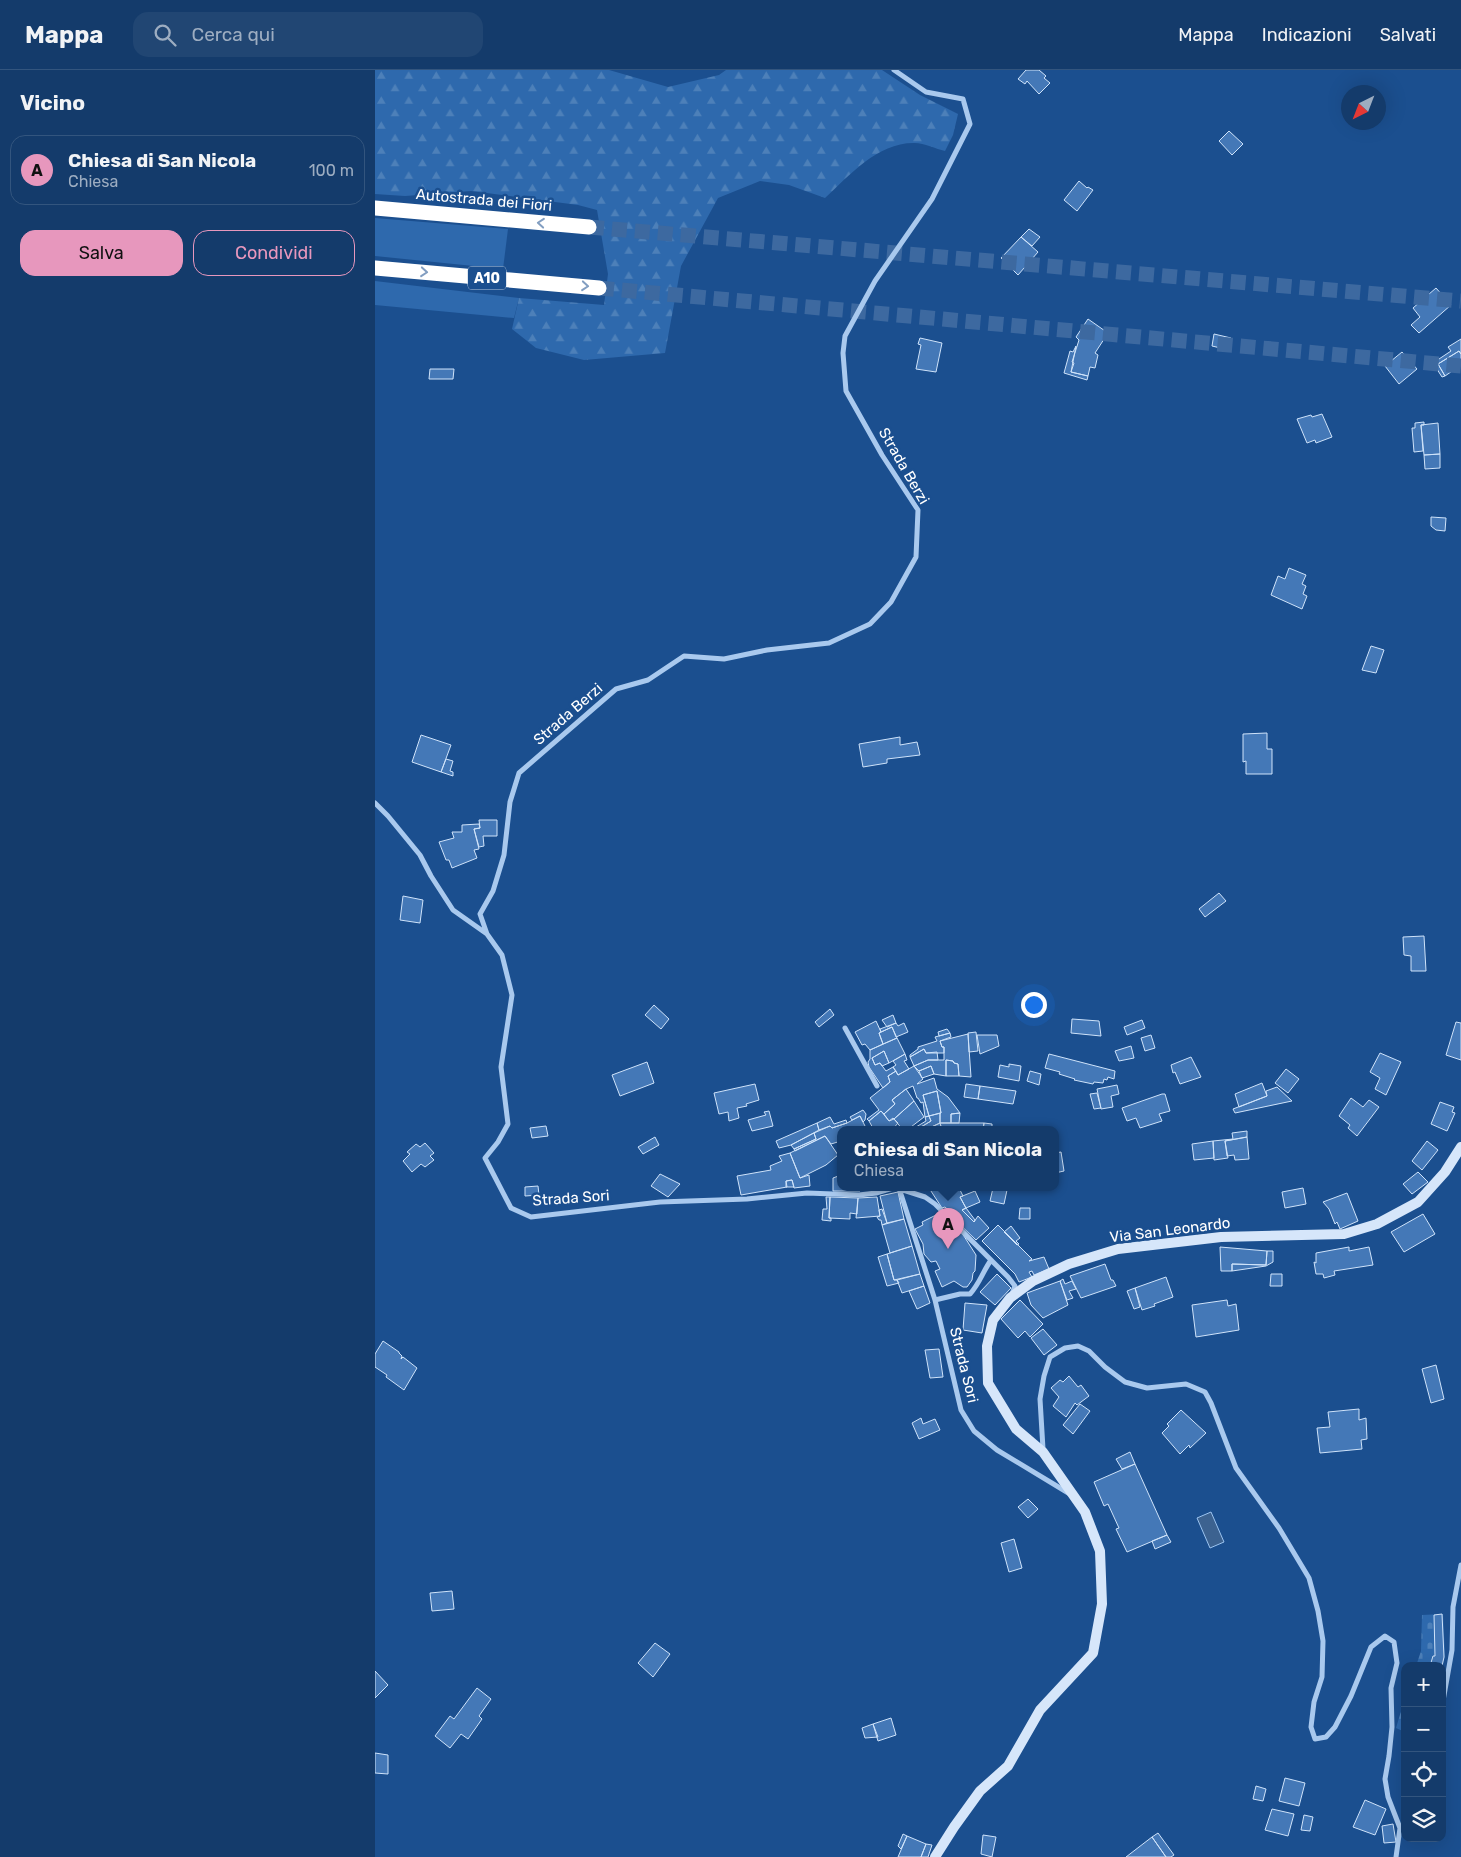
<!DOCTYPE html>
<html lang="it">
<head>
<meta charset="utf-8">
<style>
  :root { --surface:#143b6b; --page:#214673; --text:#f1f3f6; --muted:#9dadc1; --line:#33557e; --accent:#e797bd }
  body { margin:0; font-family:Rubik,sans-serif; background:var(--page); color:var(--text) }
  .controls { position:absolute; right:15px; bottom:15px; display:grid; overflow:hidden; border-radius:10px; box-shadow:0 5px 20px #0002 }
  .controls button { width:45px; height:45px; display:grid; place-items:center; padding:0; border:0; border-bottom:1px solid var(--line); background:var(--surface); color:var(--text); font:25px sans-serif }
  .compass { position:absolute; left:966px; top:15px; width:45px; height:45px; border-radius:50%; background:var(--surface); box-shadow:0 5px 20px #0002; rotate:222deg }
  .you { position:absolute; left:658px; top:934px; width:18px; height:18px; margin:-12px; border:4px solid #fff; border-radius:50%; background:#1a73e8; box-shadow:0 0 0 8px #1a73e833 }
  .badge { display:grid; place-items:center; width:32px; height:32px; border-radius:50%; background:var(--accent); color:#111; font-size:16px; font-weight:700 }
  .pin { position:absolute; translate:-50% -41px; filter:drop-shadow(0 1px 2px #0008) }
  .pin::after { content:''; position:absolute; top:26px; width:18px; height:15px; background:inherit; clip-path:polygon(0 0,100% 0,50% 100%) }
  .popup { position:absolute; left:462px; top:1056px; width:222px; height:65px; box-sizing:border-box; display:grid; place-content:center; border-radius:10px; background:var(--surface); filter:drop-shadow(0 1px 4px #0005); font-size:16px; white-space:nowrap; color:var(--muted) }
  .popup b { font-size:19px; color:var(--text) }
  .popup::after { content:''; position:absolute; left:50%; top:100%; margin-left:-10px; border:10px solid transparent; border-top-color:var(--surface) }
  .list { margin:0; padding:0; list-style:none }
  h2 { display:flex; justify-content:space-between; align-items:center; height:65px; margin:0; padding:0 20px; font-size:21px }
  h2 small { font-size:16px; font-weight:400; color:var(--muted) }
  .list li { display:grid; grid-template-columns:32px 1fr auto; gap:15px; align-items:center; box-sizing:border-box; height:70px; margin:0 10px 10px; padding:0 10px; border:1px solid var(--line); border-radius:15px }
  .list b { display:block; font-size:19px; white-space:nowrap }
  .list p { margin:0; font-size:16px; white-space:nowrap; color:var(--muted) }
  .list em { font-size:16px; font-style:normal; color:var(--muted) }
  .actions { display:flex; gap:10px; padding:15px 20px }
  .actions a { flex:1; padding:11px 0; border:1px solid var(--accent); border-radius:15px; text-align:center; font-size:18px; color:var(--accent) }
  .actions .main { background:var(--accent); color:#111 }
  .icon { flex:none; width:28px; height:28px; fill:none; stroke:currentColor; stroke-width:2; stroke-linecap:round; stroke-linejoin:round }
  .map { position:relative; flex:none; width:1086px; height:1787px; overflow:hidden }
  header { display:flex; align-items:center; gap:30px; box-sizing:border-box; height:70px; padding:0 25px; background:var(--surface); border-bottom:1px solid var(--line) }
  header strong { font-size:24px }
  nav { display:flex; gap:28px; margin-inline-start:auto; font-size:18px }
  .search { width:350px; height:45px; background:var(--page); display:flex; align-items:center; gap:12px; box-sizing:border-box; padding:0 18px; border-radius:15px; color:var(--muted); font-size:19px }
  main { display:flex }
  aside { flex:1; background:var(--surface) }
  .map>svg:first-child { display:block }
</style>
</head>
<body>
<header>
<strong>Mappa</strong>
<div class="search"><svg class="icon" aria-label="search" viewBox="0 0 24 24"><circle cx="10" cy="10" r="6"/><path d="M15 15l6 6"/></svg>Cerca qui</div>
<nav><a>Mappa</a><a>Indicazioni</a><a>Salvati</a></nav>
</header>
<main>
<aside>
<h2>Vicino<small></small></h2>
<ul class="list">
<li><span class="badge">A</span><div><b>Chiesa di San Nicola</b><p>Chiesa</p></div><em>100 m</em></li>
</ul>
<div class="actions"><a class="main">Salva</a><a>Condividi</a></div>
</aside>
<div class="map">
<svg width="1086" height="1787" viewBox="0 0 1086 1787">
  <defs>
    <pattern id="forest-firs" width="22" height="20" patternUnits="userSpaceOnUse" patternTransform="scale(1.25)"><rect width="22" height="20" fill="#2e69ad"/><path d="M5 1l3.5 6h-7zM16 11l3.5 6h-7z" fill="#4d80b9"/></pattern>
    <pattern id="cemetery-stones" width="16" height="16" patternUnits="userSpaceOnUse" patternTransform="scale(1.25)"><rect width="16" height="16" fill="#2e69ad"/><path d="M2 7V4a2 2 0 0 1 4 0v3zM10 15v-3a2 2 0 0 1 4 0v3z" fill="#4d80b9"/></pattern>
  </defs>
  <rect width="100%" height="100%" fill="#1b4f8f"/>
  <!-- grass -->
  <path fill="#2e69ad" d="M0,148L133,159L128,199L0,186Z
    M0,211L144,228L139,248L0,235Z"/>
  <!-- forest -->
  <path fill="url(#forest-firs)" d="M0,0H234L293,17L344,5L351,0H507L545,25L583,44L578,65L570,81C561,79 549,73 540,73C503,72 475,105 450,128L414,115L385,111L343,128L306,196L290,283L209,290L161,278L137,259L144,228L229,235L233,204L222,140L203,135L96,121L30,126L0,124Z"/>
  <!-- cemetery -->
  <path fill="url(#cemetery-stones)" d="M1068,1544L1070,1587L1067,1597L1041,1596L1046,1581L1047,1545Z
    M1030,1628V1662L1021,1658Z"/>
  <!-- water -->
  <path fill="#3c6290" stroke="#9cc4f0" d="M836,1442L849,1472L835,1478L822,1448Z"/>
  <!-- building -->
  <path fill="#4478b7" stroke="#cfe3fa" d="M651,0H664L671,6L669,8L675,13L664,24L652,11L650,14L643,9Z
    M854,61L868,74L857,85L844,71Z
    M704,111L712,118L713,117L718,120L702,141L689,130Z
    M654,159L665,167L657,176L646,167Z
    M646,167L663,182L643,205L626,188Z
    M1061,218L1076,235L1044,263L1036,255L1045,247L1038,238Z
    M713,249L733,263L720,283L723,285L720,298L715,297L713,306L696,302L699,293L697,292L704,270L701,267Z
    M839,264L856,268L854,280L837,276Z
    M545,268L567,273L561,302L541,299L546,275L543,274Z
    M1086,269V284L1084,281L1063,294L1070,306L1067,307L1058,293L1076,281L1073,277Z
    M701,276L696,302L713,306L712,310L689,303L695,281L698,282Z
    M1084,281L1086,284V295L1070,306L1063,294Z
    M1027,282L1042,299L1024,314L1010,296Z
    M55,299H79L78,309H54Z
    M947,344L957,367L941,373L940,370L932,373L922,349L936,345L937,347Z
    M1049,352V355H1046L1048,381L1039,382L1037,358H1040V353Z
    M1063,353L1065,384L1049,385L1046,355Z
    M1065,384V398L1050,399L1049,385Z
    M1056,447L1071,448L1070,461L1061,460L1056,456Z
    M914,498L931,505L927,514L931,516L928,524L932,526L927,539L896,525L903,506L910,509Z
    M996,576L1009,580L1001,603L987,600Z
    M892,663V679H897V704H871V691L868,692V664Z
    M46,665L76,675L66,702L37,692Z
    M525,667V675L542,672L545,685L512,689V693L488,697L484,674Z
    M71,689L78,691L75,701L78,702V706L66,702Z
    M104,750H122V766H108L109,776L104,777L99,759L105,758Z
    M104,754L105,758L99,759L104,779L99,780L102,788L77,798L74,790H71L64,772L79,768L77,762H87V755Z
    M844,823L851,831L830,847L824,839Z
    M28,826L48,830L45,853L25,850Z
    M1049,866L1051,901H1036V886L1029,885L1028,867Z
    M279,935L294,949L286,959L270,945Z
    M455,939L459,945L444,957L440,952Z
    M518,945L521,953L512,957L507,950Z
    M697,949L724,951L726,966L696,963Z
    M767,950L770,958L752,965L749,957Z
    M501,951L506,962L504,963L508,974L495,980L490,974L487,975L480,962Z
    M1081,952L1086,953V990L1071,985Z
    M521,953L523,956L529,953L533,962L521,967L517,957L506,962L505,959Z
    M517,957L522,968L508,974L504,963Z
    M572,959L575,963L564,966L563,962Z
    M601,962L603,981L594,982L593,963Z
    M575,963L576,967L565,971L567,977H569V983H551L549,979L535,987V985L543,979V977L562,971L560,967Z
    M593,964L596,1007L584,1006L583,994L579,993L578,991L571,990V1006L559,1004L556,996L544,1001L539,996L553,990H569V977H567L565,971Z
    M602,965H622L624,976L605,984Z
    M776,965L780,978L770,981L766,968Z
    M522,968L530,984L514,993L509,981L497,988L500,995L505,993L511,1001L518,997L521,1001L513,1006L515,1012L508,1018L494,997L493,992L495,989V980Z
    M756,976L759,988L744,991L740,981Z
    M549,979L551,983L562,982L563,990H553L539,996L535,987Z
    M509,981L514,993L507,996L505,993L500,995L497,988Z
    M1005,983L1026,992L1011,1025L1000,1019L1005,1008L995,1002Z
    M530,984L532,990L529,991L534,999L523,1005L518,997L521,995L518,991Z
    M674,984L740,1001L739,1009L733,1007L732,1010L729,1009L728,1013L719,1012L718,1014L699,1010L700,1009L684,1004L685,1002L670,998Z
    M816,987L826,1007L805,1014L800,1002L798,1003L796,995Z
    M571,990L578,991L579,993L583,994L584,1006H571Z
    M272,992L279,1013L245,1026L237,1005Z
    M634,994L646,996L644,1011L623,1007L625,995L634,997Z
    M539,996L548,1009L542,1014L559,1008L562,1019L573,1027L585,1043L576,1044V1053H565V1043H566L562,1021L548,1025L554,1046L550,1047L548,1032L546,1033L543,1028H542L538,1016L531,1019L517,1030L520,1034L509,1044L506,1041L494,1051L492,1049L504,1040L495,1028L515,1012L513,1006L521,1001L523,1005Z
    M556,996L559,1004L547,1008L544,1001Z
    M911,999L924,1009L913,1023L900,1013Z
    M655,1001L666,1004L664,1015L652,1011Z
    M887,1013L892,1026L864,1037L860,1024Z
    M380,1014L384,1030L371,1034L372,1036L362,1038L364,1048L354,1051L353,1042L344,1044L339,1023Z
    M591,1014L605,1016L603,1029L589,1027Z
    M742,1015L744,1024L736,1026L738,1037L726,1039L722,1019Z
    M605,1016L641,1021L638,1034L603,1029Z
    M902,1017L917,1031L860,1043L858,1039L892,1026L891,1021Z
    M531,1019L539,1031L519,1049L514,1051L509,1044L520,1034L517,1030Z
    M562,1021L566,1043L554,1046L548,1025Z
    M722,1023L726,1038L719,1039L715,1024Z
    M787,1024H790L795,1041L784,1044L787,1051L765,1058L761,1048L752,1051L747,1038Z
    M976,1028L988,1037L994,1030L1004,1037L982,1066L973,1058L975,1055L964,1046Z
    M539,1031L549,1047L532,1060H528L519,1049Z
    M1065,1032L1079,1037L1077,1042L1080,1043L1072,1061L1056,1054Z
    M488,1040L491,1044L490,1050L488,1052L485,1046L477,1050L475,1047Z
    M394,1041L398,1056L377,1061L373,1050L391,1045L389,1042Z
    M506,1041L514,1051L518,1048L523,1053L517,1060H499L494,1051Z
    M565,1043V1053L550,1060H541L556,1051L554,1046Z
    M585,1043L584,1053H576V1044Z
    M485,1046L492,1060H466V1071L456,1074L450,1066L420,1081L419,1079L441,1069L439,1063L455,1056L457,1058L472,1053Z
    M554,1046L556,1051L541,1060H536L551,1051L550,1047Z
    M455,1047L459,1054L471,1050L472,1053L457,1058L455,1056L444,1060L442,1053Z
    M442,1053L444,1060L416,1075L404,1078L401,1071Z
    M565,1053H609L608,1060H567Z
    M565,1053L567,1060H550L552,1059Z
    M609,1053L617,1054V1060H608Z
    M171,1056L173,1066L157,1068L155,1058Z
    M872,1061V1067L850,1071L853,1088L839,1090L838,1071L858,1069L857,1063Z
    M439,1063L441,1069L419,1079L416,1075Z
    M450,1066L463,1085L451,1095L425,1108L415,1083Z
    M280,1067L284,1075L268,1084L263,1077Z
    M872,1067L874,1089L860,1090L859,1085L852,1086L850,1071Z
    M838,1071L839,1088L819,1090L817,1074Z
    M1052,1071L1063,1080L1047,1100L1037,1091Z
    M50,1073L59,1083L55,1086L59,1090L50,1097L46,1094L37,1102L28,1091L35,1084L32,1082L41,1074L45,1077Z
    M686,1082L689,1101L680,1103V1083Z
    M415,1083L425,1108L434,1105L435,1116L419,1118L417,1110L411,1111L412,1117L366,1125L362,1106L396,1100L395,1096L407,1091L404,1086Z
    M1043,1102L1053,1112L1037,1124L1028,1114Z
    M285,1104L305,1114L293,1127L276,1116Z
    M466,1105V1118H483L485,1121H458V1108Z
    M417,1110L419,1117H411V1111Z
    M163,1116L164,1125L150,1126V1117Z
    M554,1118H584L588,1126L585,1127L591,1138L587,1140L599,1152L603,1146L614,1158L601,1170L578,1148L580,1146L570,1137L567,1138Z
    M618,1118L632,1120L629,1134L615,1131Z
    M928,1118L931,1134L910,1138L907,1122Z
    M600,1121L605,1132L591,1138L585,1127Z
    M523,1122L529,1149L512,1153L505,1126Z
    M972,1123L983,1151L965,1159L962,1152L960,1154L954,1139L948,1132Z
    M451,1127H455L454,1148H456V1151L447,1150L448,1139H452Z
    M455,1127L483,1128L482,1144L475,1143V1149L454,1148Z
    M502,1127L505,1146L481,1148L483,1128Z
    M591,1138L600,1150L599,1152L587,1140Z
    M645,1138H655V1149H644Z
    M507,1139L512,1153L507,1155L506,1150H504L502,1147L505,1146L504,1140Z
    M567,1142L569,1151L577,1154L587,1163L601,1185L600,1201L598,1203L597,1210L592,1217H588L579,1211L567,1217L560,1201L565,1199L561,1191L556,1192L549,1184L548,1174L540,1159L548,1155L547,1152Z
    M1048,1144L1060,1164L1029,1182L1016,1162Z
    M529,1149L537,1176L515,1183L507,1155Z
    M623,1155L657,1189L654,1191L669,1187L674,1199L659,1205L657,1201L654,1202L657,1207L644,1212L640,1204L607,1171Z
    M636,1156L645,1168L641,1171L644,1174L642,1175L629,1162Z
    M537,1176L545,1204L519,1210L512,1184Z
    M845,1177L892,1181L891,1195L857,1194V1201H846Z
    M974,1177V1181L994,1177L998,1195L959,1201L960,1205L949,1208L948,1204H941L939,1192L941,1193V1183Z
    M892,1181H898V1192L891,1196L857,1201V1194L891,1195Z
    M512,1184L519,1210H522L524,1213L512,1216L503,1187Z
    M730,1194L736,1210H738L741,1216L706,1228L695,1206Z
    M545,1204L549,1216L527,1223L522,1210Z
    M622,1204L636,1218L620,1235L605,1222Z
    M896,1204H907V1216H895Z
    M791,1207L798,1227L779,1234L780,1236L767,1240L760,1218Z
    M688,1209L690,1214L697,1211L701,1219L694,1221L698,1228L692,1230L685,1211Z
    M685,1211L693,1235L668,1248L656,1235L652,1223Z
    M549,1216L555,1233L542,1239L534,1221Z
    M760,1218L765,1237L759,1239L752,1221Z
    M645,1230L668,1254L655,1267L650,1261L643,1268L626,1249Z
    M852,1230L853,1236L861,1234L864,1260L821,1267L817,1235Z
    M590,1233L612,1235L607,1263L588,1260Z
    M668,1259L682,1275L669,1285L656,1268Z
    M8,1271L24,1282V1283L27,1286L26,1289L28,1287L42,1298L29,1320L11,1307L12,1305L0,1297V1284Z
    M564,1279L568,1307L555,1308L550,1280Z
    M1061,1295L1069,1329L1056,1333L1047,1299Z
    M694,1306L703,1317L706,1315L714,1326L702,1335L700,1333L691,1347L678,1336L684,1327L676,1318L685,1310L688,1312Z
    M705,1334L715,1341L698,1364L688,1355Z
    M984,1339V1350L991,1348L992,1369L986,1370L987,1379L945,1383L942,1358L955,1357L953,1342Z
    M806,1340L831,1363L815,1378L814,1375L805,1384L787,1363L794,1356L792,1354Z
    M546,1348L548,1354L560,1349L565,1360L544,1369L537,1353Z
    M755,1382L760,1394L747,1399L741,1389Z
    M760,1394L792,1465L752,1482L741,1459L744,1458L733,1434L729,1436L719,1412Z
    M653,1429L663,1439L653,1448L643,1437Z
    M792,1465L796,1472L780,1479L777,1471Z
    M639,1469L647,1498L634,1502L626,1473Z
    M77,1521L79,1539L57,1541L55,1523Z
    M1067,1544L1069,1587L1067,1596H1055L1058,1586H1060L1059,1545Z
    M280,1573L295,1584L278,1607L263,1593Z
    M0,1601L13,1615L0,1628Z
    M102,1618L116,1629L104,1646L107,1649L93,1669L86,1664L75,1678L60,1666L75,1646L79,1649Z
    M516,1648L521,1665L503,1671L498,1654Z
    M498,1654L503,1667L490,1668L487,1658Z
    M0,1683L13,1685V1704L0,1703Z
    M910,1708L930,1713L924,1736L904,1731Z
    M881,1716L891,1719L888,1731L878,1729Z
    M990,1730L1011,1739L1000,1765L978,1757Z
    M897,1739L919,1744L913,1766L890,1760Z
    M929,1745L938,1747L935,1761L926,1760Z
    M1018,1754L1021,1772L1009,1773L1007,1756Z
    M783,1763L799,1785L796,1787H791L777,1767Z
    M528,1764L532,1766L526,1779L523,1776Z
    M608,1765L621,1767L617,1787L606,1784Z
    M532,1766L551,1774L546,1787H523Z
    M777,1767L791,1787H751Z
    M551,1774L557,1775L553,1787H546Z"/>
  <g fill="none" stroke-linecap="round" stroke-linejoin="round">
    <!-- highway-tunnel -->
    <path stroke="#3d69a0" stroke-width="15" stroke-dasharray="15 8" stroke-linecap="butt" d="M214,157L1086,231
      M224,218L1086,296"/>
    <!-- street -->
    <path stroke="#a9c9ee" stroke-width="5" d="M0,733L13,746L45,785L56,806L78,840L112,864L127,885L137,925L126,997L133,1054L123,1072L110,1088L136,1138L156,1147L285,1132L372,1129L432,1123L484,1125L501,1123L518,1118
      M112,864L105,844L118,821L129,785L135,732L144,703L241,619L273,610L309,586L349,589L392,580L454,573L495,554L516,532L541,487L543,440L507,385L471,321L468,283L470,266L500,211L557,129L595,54L588,29L551,22L519,0
      M470,958L502,1016
      M524,1118L560,1230L586,1340L599,1361L622,1380L695,1424
      M525,1119L550,1127L560,1134L633,1207L640,1216L637,1224
      M560,1230L585,1224H595C605,1213 607,1203 616,1190
      M668,1379L665,1329L669,1306L675,1287L690,1278L703,1276L714,1281L730,1297L750,1312L772,1318L811,1314L830,1322L836,1333L861,1398L904,1458L934,1508L943,1541L948,1571L947,1607L939,1632L936,1657L940,1669L951,1667L960,1657L976,1626L996,1577L1010,1566L1019,1572L1022,1593L1016,1618L1017,1657L1014,1686L1010,1709L1013,1727L1025,1758
      M1067,1655L1068,1631L1077,1580L1078,1537L1086,1495
      M1021,1787L1025,1758L1030,1755"/>
    <!-- secondary -->
    <path stroke="#d6e6fa" stroke-width="10" d="M560,1787L579,1757L605,1721L633,1696L665,1640L718,1583L727,1534L725,1481L710,1442L668,1382L641,1359L613,1313L612,1276L618,1250L635,1228L658,1211L694,1194L743,1179L846,1167L969,1164L1002,1154L1043,1132L1070,1102L1086,1077"/>
    <!-- highway -->
    <path stroke="#fff" stroke-width="15" d="M0,138L214,157
      M0,198L224,218"/>
  </g>
  <!-- one-way arrows -->
  <defs><path id="oneway-chevron" d="M-2-3.5L2.5 0L-2 3.5" fill="none" stroke-width="1.6" stroke-linecap="round" stroke-linejoin="round" transform="scale(1.25)"/></defs>
  <g stroke="#829ec1">
    <use href="#oneway-chevron" transform="translate(166 153) rotate(-175)"/>
    <use href="#oneway-chevron" transform="translate(49 202) rotate(5)"/>
    <use href="#oneway-chevron" transform="translate(210 216) rotate(5)"/>
  </g>
  <g text-anchor="middle" stroke-width="5" stroke-linejoin="round" paint-order="stroke">
    <!-- shield labels -->
    <rect fill="#1b4f8f" stroke="#bbcadd" stroke-width="1" x="93" y="196.5" width="38" height="23" rx="4"/>
    <g font-size="14" font-weight="bold" fill="#fff">
      <text x="112" y="213">A10</text>
    </g>
    <!-- street labels -->
    <g font-size="15" fill="#fff" stroke="#1b4f8f">
      <text transform="translate(109 130) rotate(5)" y="5">Autostrada dei Fiori</text>
      <text transform="translate(529 396) rotate(60)" y="5">Strada Berzi</text>
      <text transform="translate(193 644) rotate(-41)" y="5">Strada Berzi</text>
      <text transform="translate(196 1128) rotate(-4)" y="5">Strada Sori</text>
      <text transform="translate(795 1160) rotate(-7)" y="5">Via San Leonardo</text>
      <text transform="translate(589 1295) rotate(76)" y="5">Strada Sori</text>
    </g>
  </g>
</svg>
<div class="controls">
<button>+</button>
<button>−</button>
<button><svg class="icon" aria-label="locate" viewBox="0 0 24 24"><circle cx="12" cy="12" r="6"/><path d="M12 2v4M12 18v4M2 12h4M18 12h4"/></svg></button>
<button><svg class="icon" aria-label="layers" viewBox="0 0 24 24"><path d="M12 4l9 5-9 5-9-5zM3 14l9 5 9-5"/></svg></button>
</div>
<svg class="compass" viewBox="-18 -18 36 36"><path d="M0-13l5 13h-10z" fill="#e53935"/><path d="M0 13l5-13h-10z" fill="#9dadc1"/></svg>
<div class="you"></div>
<div class="pin badge" style="left:573px;top:1179px">A</div>
<div class="popup"><b>Chiesa di San Nicola</b>Chiesa</div>
</div>
</main>
</body>
</html>
